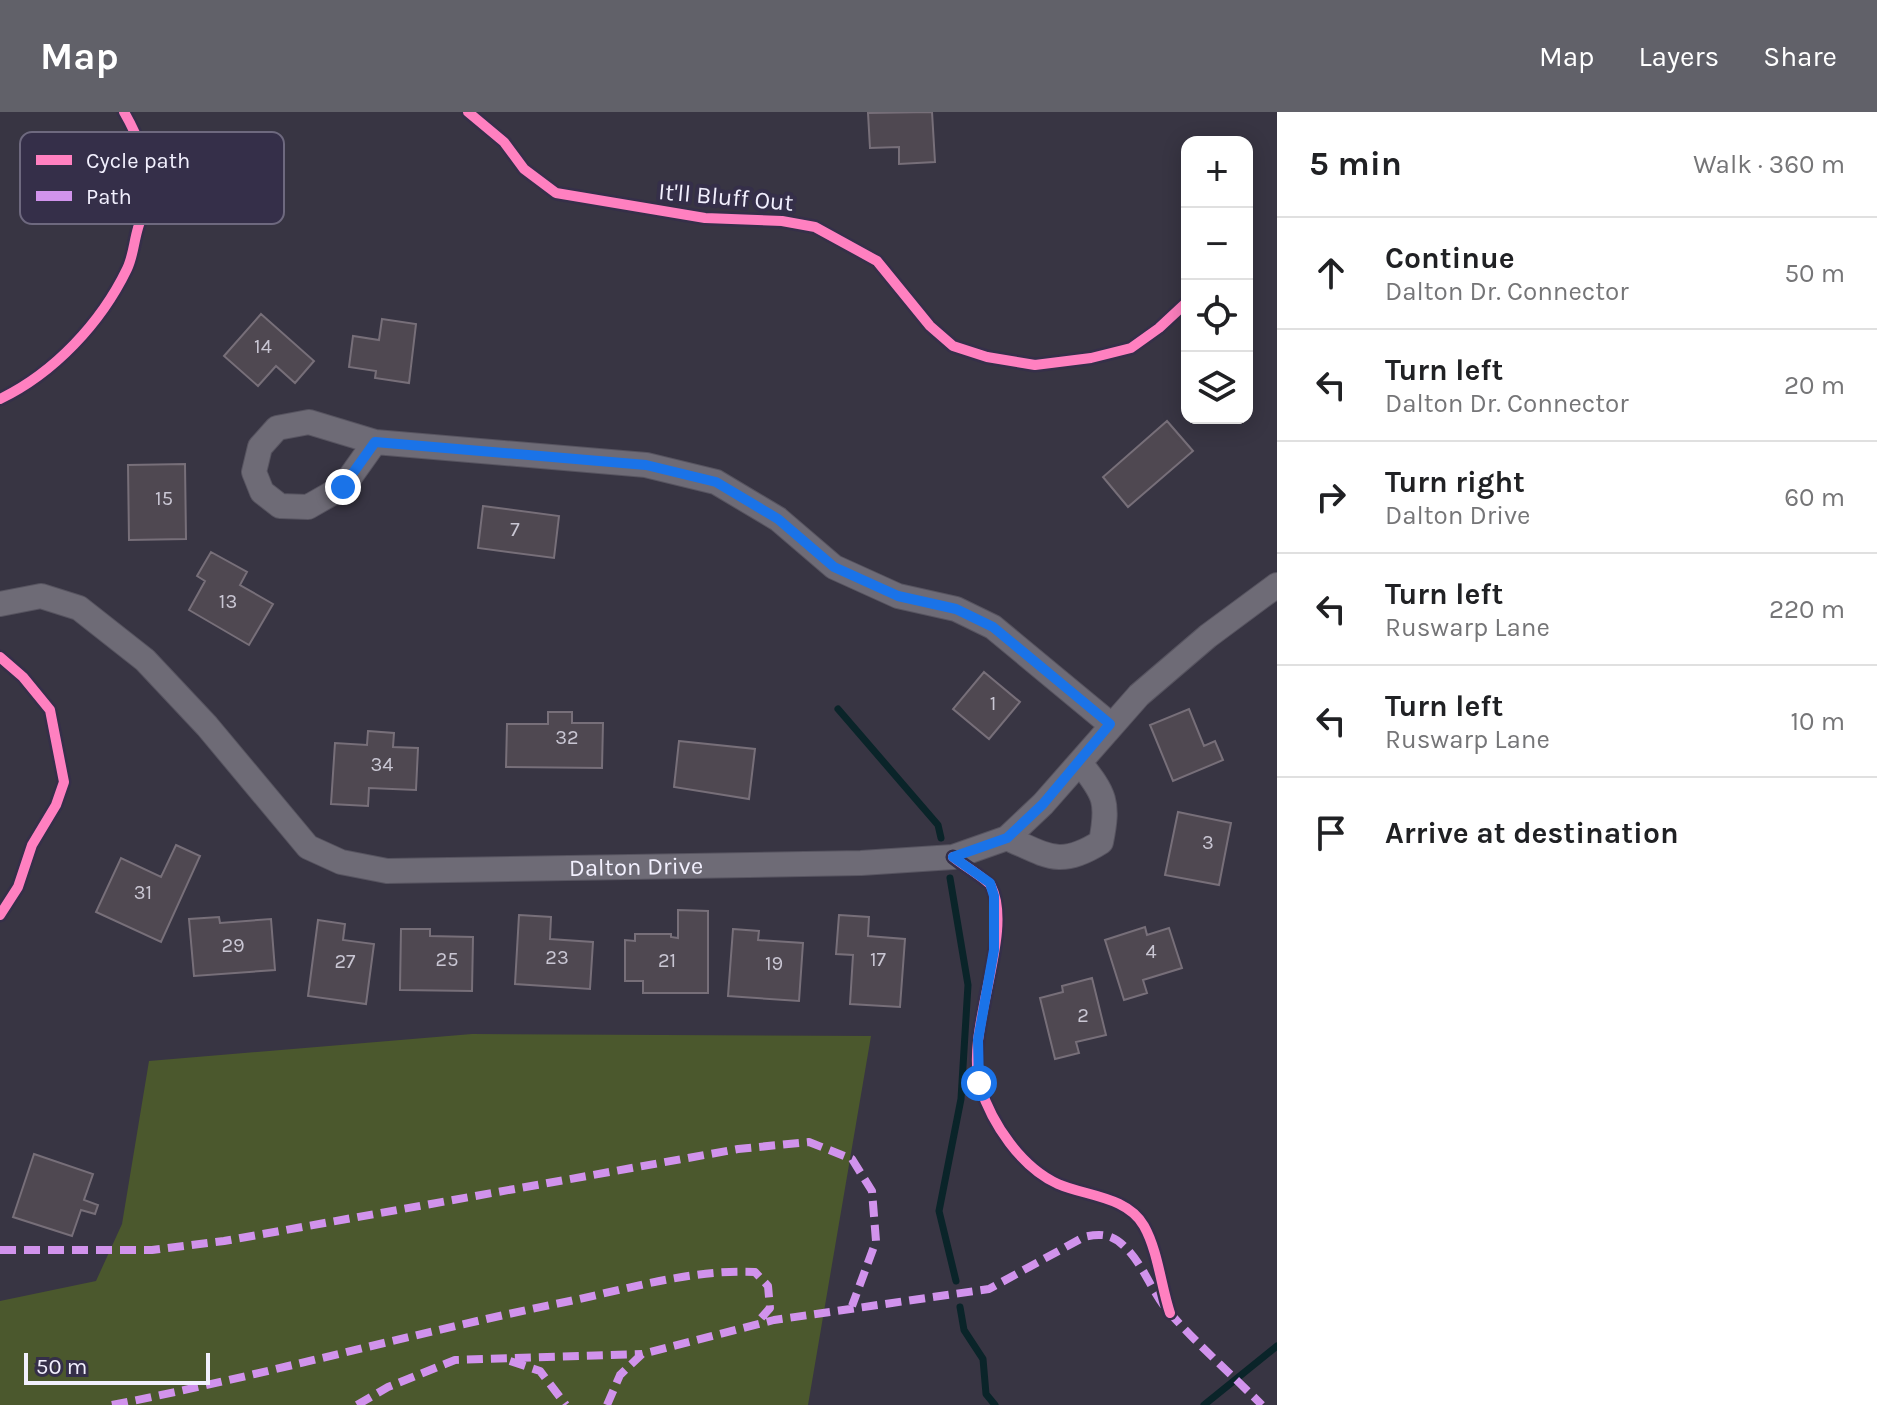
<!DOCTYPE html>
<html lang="en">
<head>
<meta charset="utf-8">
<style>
  :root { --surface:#fff; --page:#f2f2f2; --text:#202124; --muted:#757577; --line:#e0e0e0; --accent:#616169 }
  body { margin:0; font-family:Karla,sans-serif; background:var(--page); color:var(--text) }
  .controls { position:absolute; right:24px; top:24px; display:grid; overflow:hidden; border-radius:16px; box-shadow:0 4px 20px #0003 }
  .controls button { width:72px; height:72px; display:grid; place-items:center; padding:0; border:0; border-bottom:2px solid var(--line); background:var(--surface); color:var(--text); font:40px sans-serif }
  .scale { position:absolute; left:24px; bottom:20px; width:186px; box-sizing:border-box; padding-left:8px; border:4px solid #f2f0fe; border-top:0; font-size:22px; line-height:28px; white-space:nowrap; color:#f2f0fe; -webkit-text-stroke:6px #352f49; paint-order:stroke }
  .stop { position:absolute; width:24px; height:24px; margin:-18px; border:6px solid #1a73e8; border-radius:50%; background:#fff }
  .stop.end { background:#1a73e8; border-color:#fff; box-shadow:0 2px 8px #0008 }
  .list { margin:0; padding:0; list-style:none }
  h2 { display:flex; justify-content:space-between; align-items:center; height:104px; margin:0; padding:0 32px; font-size:34px }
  h2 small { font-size:26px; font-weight:400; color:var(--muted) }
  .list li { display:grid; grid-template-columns:52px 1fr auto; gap:24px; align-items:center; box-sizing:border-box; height:112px; padding:0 32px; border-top:2px solid var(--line) }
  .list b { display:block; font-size:30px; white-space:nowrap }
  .list p { margin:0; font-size:26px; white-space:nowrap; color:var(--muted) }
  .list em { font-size:26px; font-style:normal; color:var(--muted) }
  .icon { flex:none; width:44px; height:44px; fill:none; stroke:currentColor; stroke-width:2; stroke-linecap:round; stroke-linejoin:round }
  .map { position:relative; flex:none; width:1277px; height:1293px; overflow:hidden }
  header { display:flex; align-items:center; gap:48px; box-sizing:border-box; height:112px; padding:0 40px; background:var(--accent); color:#fff }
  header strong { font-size:38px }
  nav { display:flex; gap:44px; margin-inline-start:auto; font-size:28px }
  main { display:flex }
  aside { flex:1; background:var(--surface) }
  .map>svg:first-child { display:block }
</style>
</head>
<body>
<header>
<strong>Map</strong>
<nav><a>Map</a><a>Layers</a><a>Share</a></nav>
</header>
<main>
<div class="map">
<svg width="1277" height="1293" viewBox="0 0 1277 1293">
  <rect width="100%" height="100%" fill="#383543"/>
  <!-- green -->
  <path fill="#4b582d" d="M472,922L871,924L808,1293H0V1189L96,1169L122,1112L149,949Z"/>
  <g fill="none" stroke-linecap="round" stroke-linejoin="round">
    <!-- stream -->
    <path stroke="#0a2429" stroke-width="7" d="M838,597L938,713L941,726
      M950,766L968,873L961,987L939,1099L956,1169
      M960,1195L964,1218L983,1247L986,1282L995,1293
      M1204,1293L1277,1234"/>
  </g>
  <!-- building -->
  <path fill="#4f4851" stroke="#776f79" stroke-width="2" d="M932,0L935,50L899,52V35L870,36L868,1Z
    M261,202L314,249L295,271L276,254L258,274L224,244Z
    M382,207L416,212L409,271L375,266L376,259L349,255L353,224L379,228Z
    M1167,309L1193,339L1128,395L1103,365Z
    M185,352L186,427L129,428L128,353Z
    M483,394L559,404L554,446L478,436Z
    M211,440L247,460L240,473L273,492L249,533L189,498L205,469L197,464Z
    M984,560L1020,590L989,627L953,597Z
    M1189,597L1204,634L1215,629L1223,648L1173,669L1150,613Z
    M548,600H572V611H603L602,656L506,655L507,612H548Z
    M368,619L394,621L393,635L418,636L416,678L369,676L368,694L331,692L335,631L367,633Z
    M679,629L755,637L749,687L674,675Z
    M1178,700L1231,711L1219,773L1165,763Z
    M176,733L200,744L161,830L96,800L121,746L161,765Z
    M678,798L708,799V881H643V869H625V828L635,829V822H671V825L678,826Z
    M519,803L551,805L550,827L593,830L590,877L515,872Z
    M839,803L869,805L868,824L905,827L900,895L850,892L853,843L836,842Z
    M219,805L220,811L271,807L275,858L194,864L189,807Z
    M318,808L345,812L343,828L374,832L366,892L308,884Z
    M1145,815L1147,823L1169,816L1182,856L1143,868L1147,881L1124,888L1105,828Z
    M401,817H430V824L473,825L472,879L400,878Z
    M733,817L759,819L758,828L803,831L799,889L728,884Z
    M1092,866L1106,923L1076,930L1079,941L1055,947L1040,886L1063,880L1062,874Z
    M34,1042L93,1062L84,1088L98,1093L95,1102L81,1098L72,1124L13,1105Z"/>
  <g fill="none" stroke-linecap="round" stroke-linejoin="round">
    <defs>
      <g id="street">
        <path d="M375,330L343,375L308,395L280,394L262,380L254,360L260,335L277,316L309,310L375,330L646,353L716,370L778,407L834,455L898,484L956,497L993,515L1110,612"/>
        <path id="s1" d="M0,492L41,484L79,496L145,548L207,614L308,735L341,750L387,759L861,751L953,745L1007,726L1043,692L1139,583L1208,524L1277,473"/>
        <path d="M1007,726C1048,744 1060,756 1101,730C1109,690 1105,682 1080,651"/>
      </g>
    </defs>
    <!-- street casing -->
    <use href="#street" stroke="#575460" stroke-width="26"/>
    <!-- street -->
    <use href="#street" stroke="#6e6b76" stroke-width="24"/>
    <!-- quiet -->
    <path stroke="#d193ec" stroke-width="8" stroke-dasharray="16 8" stroke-linecap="butt" d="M0,1138H152L224,1129L738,1037L809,1030L852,1047L872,1079L876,1129L852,1194
      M510,1249L540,1259L566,1293
      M112,1293C266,1263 416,1220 570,1189C631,1176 693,1157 755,1160L768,1174L770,1196L755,1213
      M357,1293L388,1275L455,1248L642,1242
      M607,1293L620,1263L642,1242L774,1208L989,1177L1084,1125C1100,1121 1112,1122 1124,1134C1143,1151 1152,1181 1169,1200C1198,1233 1231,1262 1262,1293"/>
    <defs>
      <path id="cycleway" d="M468,0L504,30L524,57L556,81L705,106L782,109L815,115L877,149L930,214L953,234L987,245L1035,253L1091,246L1131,236L1159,216L1187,190
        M0,287C54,261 101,211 127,157C133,145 134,129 138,116C142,101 150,91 149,75C147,47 138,24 124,0
        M0,545L23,565L50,598L64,670L56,693L32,733L18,775L0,803
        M953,745C961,752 988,768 991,774C1015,821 964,918 980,974C992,1012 1021,1055 1058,1072C1085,1084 1127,1084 1144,1114C1158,1139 1161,1174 1170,1201"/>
    </defs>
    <!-- cycleway casing -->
    <use href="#cycleway" stroke="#352f49" stroke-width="15"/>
    <!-- cycleway -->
    <use href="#cycleway" stroke="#ff80c0" stroke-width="10"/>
  </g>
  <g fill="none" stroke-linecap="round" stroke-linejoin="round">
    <!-- route -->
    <path stroke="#1a73e8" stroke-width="10" d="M343,375L375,330L646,353L716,370L778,407L834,455L898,484L956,497L993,515L1110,612L1043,692L1007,726L953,745L990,771L994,784V838L978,928L979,971"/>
  </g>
  <g text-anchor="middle" stroke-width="8" stroke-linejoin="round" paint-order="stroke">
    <!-- number labels -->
    <g font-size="20" fill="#c9c6d3">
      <text x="263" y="241">14</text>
      <text x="164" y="393">15</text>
      <text x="515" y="424">7</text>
      <text x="228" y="496">13</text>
      <text x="993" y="598">1</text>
      <text x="567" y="632">32</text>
      <text x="382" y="659">34</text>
      <text x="1208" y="737">3</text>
      <text x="143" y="787">31</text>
      <text x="233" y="840">29</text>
      <text x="1151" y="846">4</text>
      <text x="557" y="852">23</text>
      <text x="447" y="854">25</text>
      <text x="878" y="854">17</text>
      <text x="667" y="855">21</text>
      <text x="345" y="856">27</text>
      <text x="774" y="858">19</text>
      <text x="1083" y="910">2</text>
    </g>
    <!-- street labels -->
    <g font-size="24" fill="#f2f0fe" stroke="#352f49">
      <text transform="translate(726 85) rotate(5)" y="8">It'll Bluff Out</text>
      <text dy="8" stroke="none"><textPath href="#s1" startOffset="746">Dalton Drive</textPath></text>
    </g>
  </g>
  <!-- legend -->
  <rect x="20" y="20" width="264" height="92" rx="12" fill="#352f49" stroke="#6e697f" stroke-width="2"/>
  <rect x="36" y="43" width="36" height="10" fill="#ff80c0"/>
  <rect x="36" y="79" width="36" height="10" fill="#d193ec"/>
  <g font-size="22" fill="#f2f0fe">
    <text x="86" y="56">Cycle path</text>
    <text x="86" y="92">Path</text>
  </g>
</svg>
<div class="controls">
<button>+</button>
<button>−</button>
<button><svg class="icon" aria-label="locate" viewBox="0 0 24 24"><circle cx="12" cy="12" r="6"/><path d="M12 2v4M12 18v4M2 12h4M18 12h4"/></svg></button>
<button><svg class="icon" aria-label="layers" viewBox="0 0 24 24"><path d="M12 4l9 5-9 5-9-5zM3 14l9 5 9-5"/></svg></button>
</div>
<div class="scale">50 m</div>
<div class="stop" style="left:979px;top:971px"></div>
<div class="stop end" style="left:343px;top:375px"></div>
</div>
<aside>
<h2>5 min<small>Walk · 360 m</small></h2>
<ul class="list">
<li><svg class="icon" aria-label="ahead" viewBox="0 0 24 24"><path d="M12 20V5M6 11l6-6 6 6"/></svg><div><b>Continue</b><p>Dalton Dr. Connector</p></div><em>50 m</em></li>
<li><svg class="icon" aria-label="left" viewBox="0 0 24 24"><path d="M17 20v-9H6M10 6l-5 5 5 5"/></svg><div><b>Turn left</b><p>Dalton Dr. Connector</p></div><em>20 m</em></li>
<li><svg class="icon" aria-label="right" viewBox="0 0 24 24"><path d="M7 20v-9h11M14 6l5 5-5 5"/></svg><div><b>Turn right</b><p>Dalton Drive</p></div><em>60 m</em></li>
<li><svg class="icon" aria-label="left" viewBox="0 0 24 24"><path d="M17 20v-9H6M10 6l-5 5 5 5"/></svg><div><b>Turn left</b><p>Ruswarp Lane</p></div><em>220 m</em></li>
<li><svg class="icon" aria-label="left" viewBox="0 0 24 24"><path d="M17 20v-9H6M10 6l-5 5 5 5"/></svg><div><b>Turn left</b><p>Ruswarp Lane</p></div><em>10 m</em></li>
<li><svg class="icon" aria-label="arrive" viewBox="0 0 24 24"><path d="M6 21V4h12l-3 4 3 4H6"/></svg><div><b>Arrive at destination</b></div></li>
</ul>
</aside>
</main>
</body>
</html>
